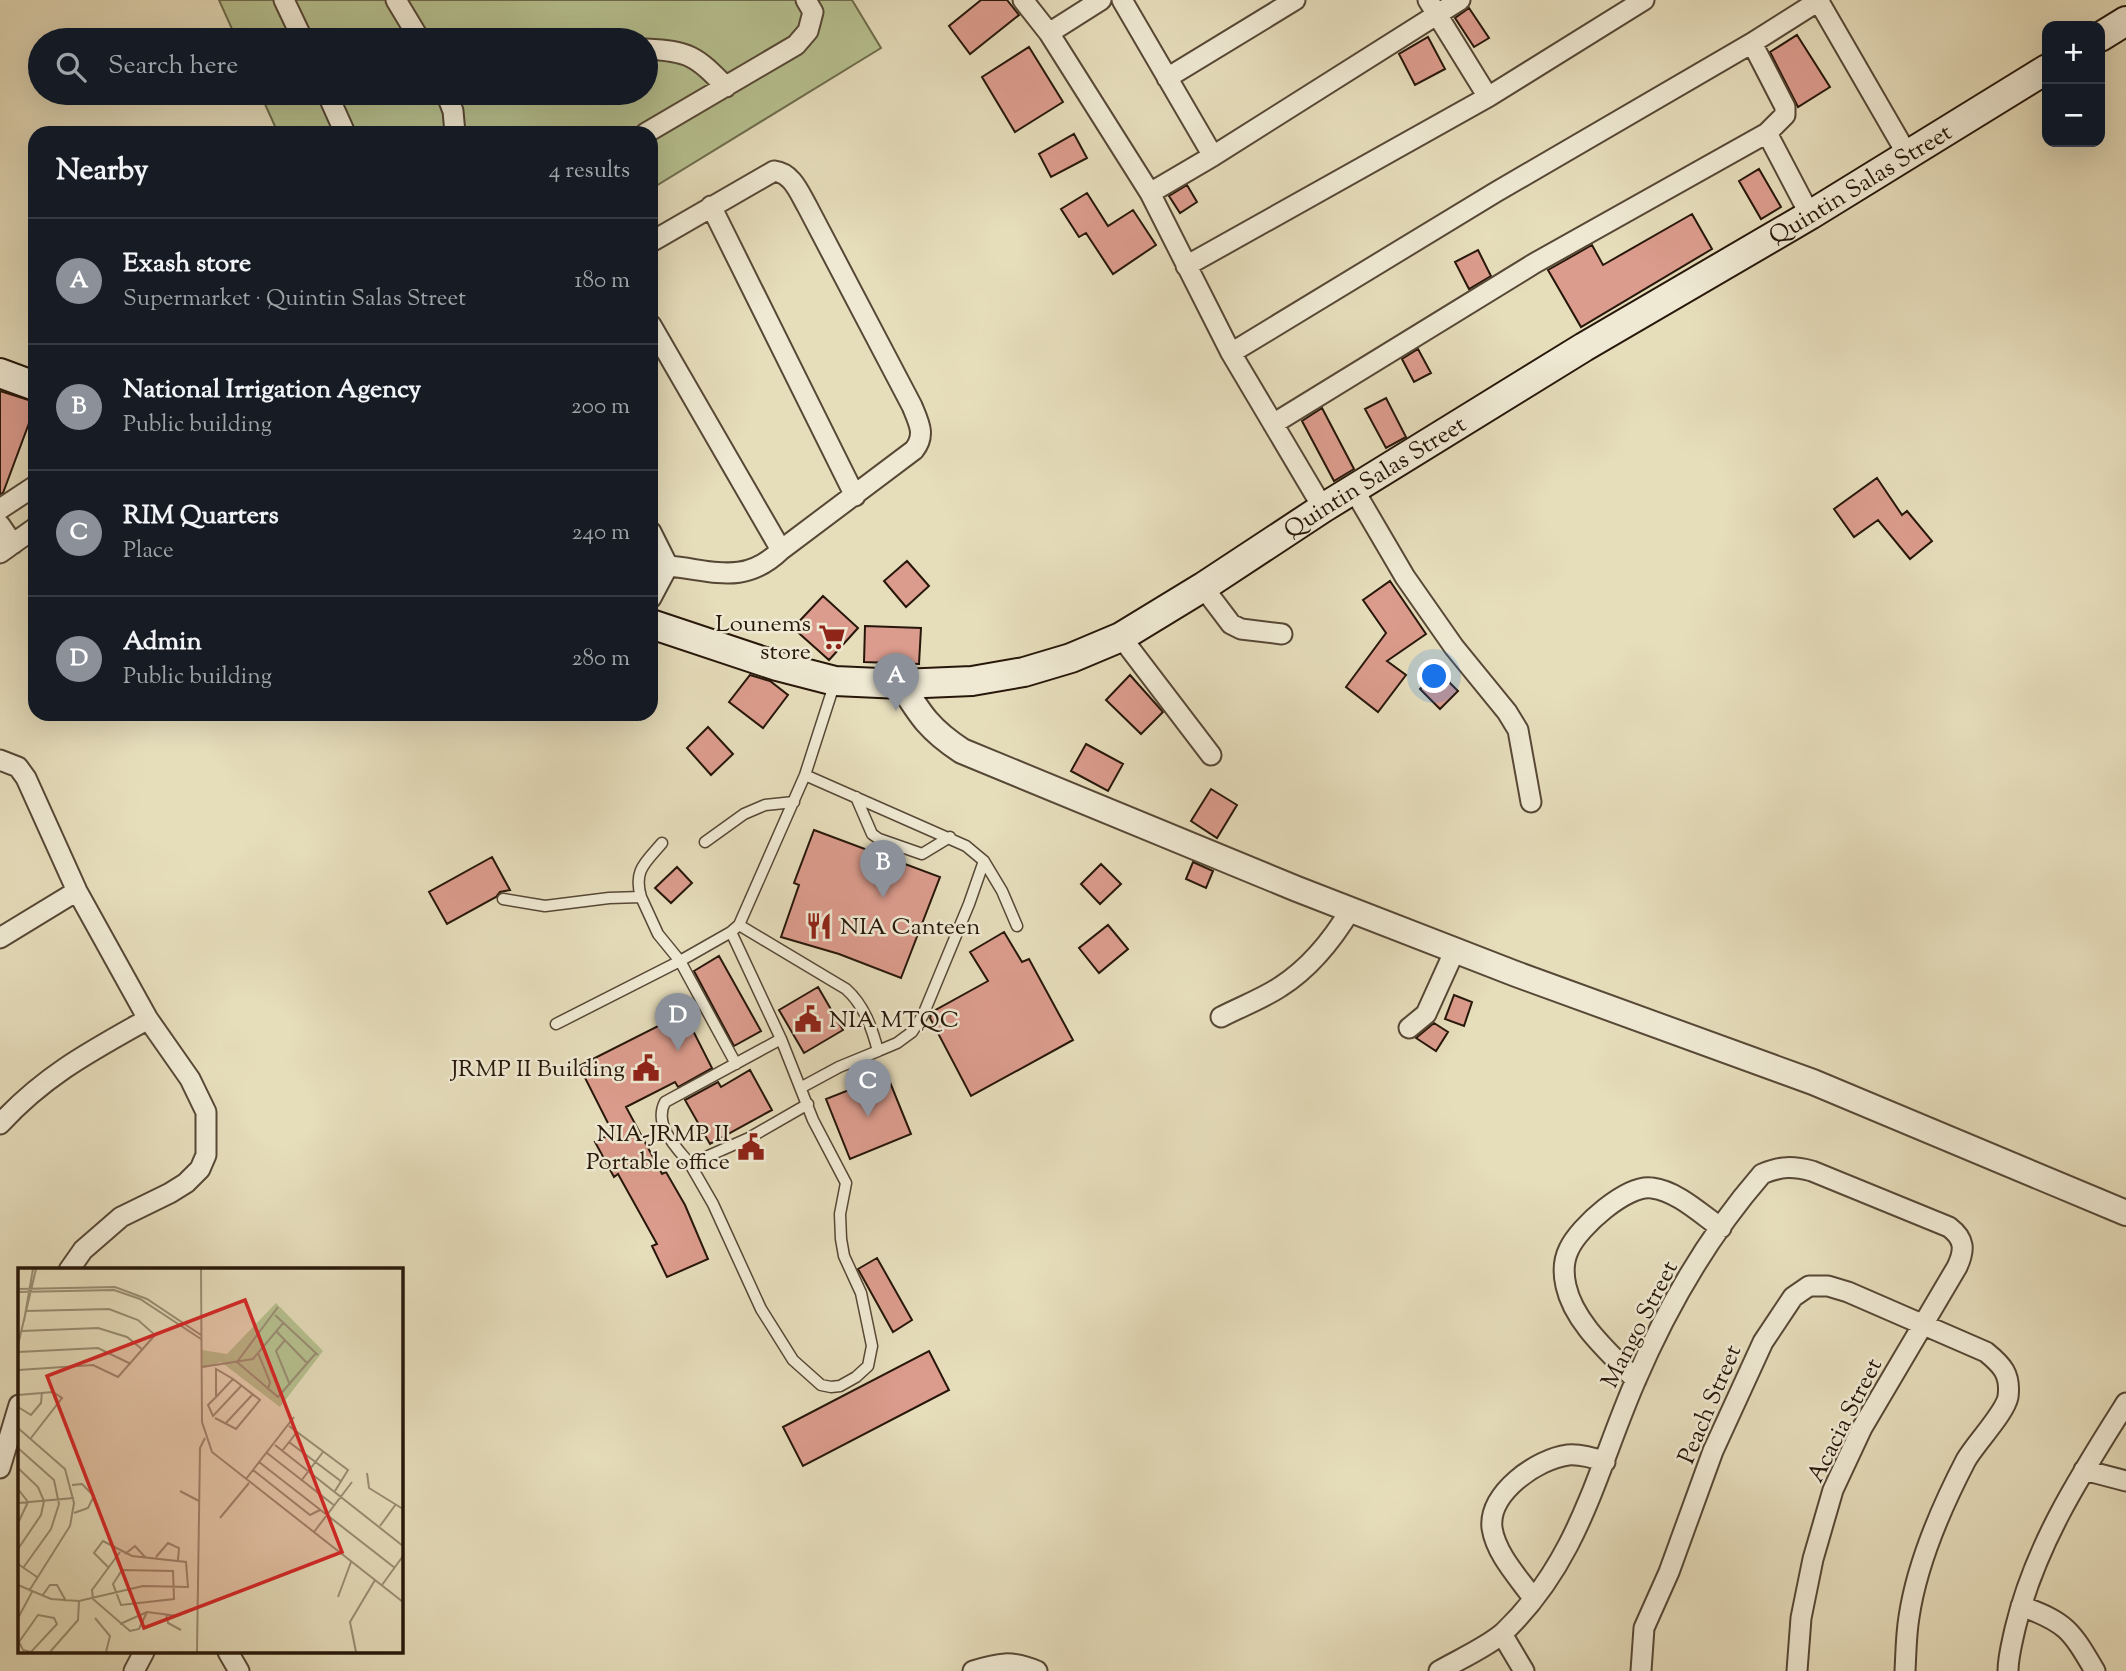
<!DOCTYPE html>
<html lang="en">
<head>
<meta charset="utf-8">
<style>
  :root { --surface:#171b24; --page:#20242c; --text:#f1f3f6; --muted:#9ea1a6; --line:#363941; --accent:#8c9099 }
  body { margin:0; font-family:"Sorts Mill Goudy",serif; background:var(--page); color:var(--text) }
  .controls { position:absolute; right:21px; top:21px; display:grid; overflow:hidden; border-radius:14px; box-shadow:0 7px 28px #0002 }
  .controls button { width:63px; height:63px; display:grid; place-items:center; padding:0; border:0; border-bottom:2px solid var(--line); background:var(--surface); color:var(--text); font:35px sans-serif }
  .you { position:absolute; left:1435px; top:677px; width:24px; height:24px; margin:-18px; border:5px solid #fff; border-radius:50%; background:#1a73e8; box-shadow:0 0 0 10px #1a73e833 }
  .badge { display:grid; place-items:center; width:46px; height:46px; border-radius:50%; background:var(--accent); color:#fff; font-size:23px; font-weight:700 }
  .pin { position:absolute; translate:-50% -58px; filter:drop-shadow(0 2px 4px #0008) }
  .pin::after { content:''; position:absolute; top:37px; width:24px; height:21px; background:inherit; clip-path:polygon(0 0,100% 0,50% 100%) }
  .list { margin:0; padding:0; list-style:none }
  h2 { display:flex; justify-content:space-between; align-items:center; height:91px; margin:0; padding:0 28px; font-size:30px }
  h2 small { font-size:23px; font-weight:400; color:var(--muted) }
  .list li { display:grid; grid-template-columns:46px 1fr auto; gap:21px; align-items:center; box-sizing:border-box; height:126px; padding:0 28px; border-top:2px solid var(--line) }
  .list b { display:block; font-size:26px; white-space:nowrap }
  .list p { margin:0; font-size:23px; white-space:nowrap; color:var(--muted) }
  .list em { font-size:23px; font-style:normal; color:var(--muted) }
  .icon { flex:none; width:38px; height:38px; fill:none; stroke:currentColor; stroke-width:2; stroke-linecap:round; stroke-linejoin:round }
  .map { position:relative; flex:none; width:2126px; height:1671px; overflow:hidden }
  .search { position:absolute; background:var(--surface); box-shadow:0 7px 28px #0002; left:28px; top:28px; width:630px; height:77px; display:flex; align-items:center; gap:18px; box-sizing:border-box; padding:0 24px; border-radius:38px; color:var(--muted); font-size:26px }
  .panel { position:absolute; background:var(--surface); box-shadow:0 7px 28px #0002; left:28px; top:126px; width:630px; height:595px; border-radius:21px }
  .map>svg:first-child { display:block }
</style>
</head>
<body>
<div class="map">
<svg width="2126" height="1671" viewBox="0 0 2126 1671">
  <rect width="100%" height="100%" fill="#e6ddbb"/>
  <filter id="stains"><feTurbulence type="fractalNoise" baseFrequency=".00286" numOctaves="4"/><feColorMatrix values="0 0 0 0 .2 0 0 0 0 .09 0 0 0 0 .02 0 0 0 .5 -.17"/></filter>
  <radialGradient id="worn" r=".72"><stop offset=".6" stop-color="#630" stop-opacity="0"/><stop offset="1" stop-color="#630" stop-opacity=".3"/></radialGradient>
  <!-- green -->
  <path fill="#b6c08f" stroke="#6e6c4c" stroke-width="2" d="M219,0H852L881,48L651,189V133H278L260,93H646V40H237Z"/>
  <!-- building -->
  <path fill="#dc9c8d" stroke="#27170a" stroke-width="2" d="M981,0H1007L1019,15L970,54L949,26Z
    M1469,8L1489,38L1474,47L1455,18Z
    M1797,35L1830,87L1798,107L1770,52Z
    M1428,37L1445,69L1415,85L1399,54Z
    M1029,47L1063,102L1015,132L982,77Z
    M1074,134L1087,158L1051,177L1039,154Z
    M1759,169L1781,207L1761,219L1739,181Z
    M1187,185L1197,202L1180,213L1169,196Z
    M1087,193L1108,226L1133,210L1156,245L1113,274L1086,233L1079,237L1061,209Z
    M1692,214L1712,249L1581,327L1548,270L1592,245L1603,265Z
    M1478,250L1491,276L1469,289L1455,262Z
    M1418,349L1431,373L1414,382L1402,359Z
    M0,391L35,402V407L3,493L0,494Z
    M1386,398L1406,437L1386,448L1365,409Z
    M1322,408L1354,469L1334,481L1302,421Z
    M1877,478L1902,515L1907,511L1932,541L1910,559L1878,520L1854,537L1834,509Z
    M907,561L929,586L906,607L884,581Z
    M1390,581L1426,634L1387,661L1406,675L1378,712L1346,687L1386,633L1363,600Z
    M823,596L858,628L829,660L793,628Z
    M865,626L921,628L919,664L864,662Z
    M1438,671L1458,691L1440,709L1420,689Z
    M750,675L770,681L788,695L763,728L729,702Z
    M1130,675L1163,712L1141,734L1106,700Z
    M708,727L733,754L711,775L687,748Z
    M1086,744L1123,764L1108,791L1071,771Z
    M1211,789L1237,805L1217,838L1191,821Z
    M814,830L940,877L901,978L839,954L781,937L799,885L794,883Z
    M492,857L510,890L500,892L496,897L447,924L429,892Z
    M1193,862L1213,871L1206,888L1186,879Z
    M1101,864L1121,884L1100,904L1081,884Z
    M677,867L692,883L671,903L655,888Z
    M1108,925L1128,949L1099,973L1079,948Z
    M1004,932L1022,962L1029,959L1073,1040L971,1096L930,1018L932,1012L988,981L970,952Z
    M719,956L761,1031L734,1046L694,971Z
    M818,987L843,1030L804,1053L779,1010Z
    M1454,995L1472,1002L1464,1026L1445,1019Z
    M684,1013L712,1068L678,1087L675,1082L626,1107L662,1174L666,1172L685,1205L708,1259L667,1277L652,1246L657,1244L618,1174L614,1177L595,1142L613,1133L579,1066Z
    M1434,1023L1448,1032L1436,1051L1416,1038Z
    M750,1070L772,1110L710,1144L685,1100L718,1082L721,1087Z
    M887,1075L911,1134L850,1159L826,1099Z
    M877,1258L912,1320L893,1332L858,1269Z
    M929,1351L949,1390L803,1466L783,1427Z"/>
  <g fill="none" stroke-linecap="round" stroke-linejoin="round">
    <defs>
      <path id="service" d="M805,775L966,846L984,861L1002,891L1017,926
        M856,797L872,834L879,839L922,854L950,837
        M705,842L744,814L765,805L794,802
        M641,897C633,870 646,862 662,843
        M503,899L545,906L609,898L641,897L658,934L680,961L736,1064
        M739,925L846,989C864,1005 872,1028 878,1051L839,1067L802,1087
        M731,932L781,1039L813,1120L846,1183L840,1214L841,1239L844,1256L861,1293L872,1346L868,1366L856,1377L840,1386L831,1387L821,1385L793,1360L761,1309L713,1204L690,1164L749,1138L808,1104
        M556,1024L680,961L731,932L739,925L805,775L835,682
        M878,1051L897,1043L912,1032L923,1015L969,904L984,861
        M690,1164C676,1147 653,1125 665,1102L781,1039"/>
      <path id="minor" d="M284,0L303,40
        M396,0L420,40
        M1023,0L1049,33L1150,193L1231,353L1323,508
        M1122,0L1213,156
        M1428,0L1488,97
        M1818,0L1907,154
        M1049,33L1101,0
        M646,49C689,51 696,56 726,87
        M1167,78L1295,0
        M327,93L345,133
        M446,93L453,111L455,133
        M646,133L796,45L808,31L813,12L806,0
        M1767,133L1810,215
        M1150,193L1213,156L1460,0
        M711,206L855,496
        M651,242L774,171C792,173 799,192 807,206L912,406C919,423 926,435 914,450L781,550
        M1186,266L1488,97L1644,0
        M651,325L781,550C744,586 713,570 668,566L651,532
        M1231,353L1496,192L1752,43L1820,0
        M1273,424L1535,263L1767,133L1785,115V107L1752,43
        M1354,490L1405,577L1454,647L1507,712L1518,730L1531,802
        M0,509L35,486
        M0,525L13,544
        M0,553L35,528
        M1203,587L1231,624L1241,629L1282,634
        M651,598L668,566
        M1121,637L1211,755
        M0,760L18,767L26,778L77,891L148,1019L190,1079L206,1112V1155L200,1169L186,1183L170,1193L121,1217L83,1250L69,1270
        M0,938L77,891
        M1221,1017C1240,1007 1262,999 1280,987C1310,968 1333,939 1351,909
        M1409,1028L1426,1014L1455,950
        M0,1124C45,1075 91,1051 148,1019
        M1636,1380C1611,1354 1574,1323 1566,1286C1563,1273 1563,1261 1569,1249C1579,1227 1627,1184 1652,1188C1677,1191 1701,1214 1721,1228
        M0,1468L19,1405
        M2084,1470L2126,1481
        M1533,1598C1518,1577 1496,1554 1492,1528C1488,1493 1537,1459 1568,1455C1580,1454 1594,1458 1605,1462
        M2021,1606C2066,1622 2071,1630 2095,1671
        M1502,1634L1524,1671
        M228,1652L239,1671
        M134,1671L144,1652
        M973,1671C998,1663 1012,1660 1037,1671
        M1439,1671C1458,1660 1487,1647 1503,1633C1579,1561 1596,1472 1635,1382C1667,1307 1709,1235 1762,1174C1781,1166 1793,1166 1812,1171L1949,1227C1965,1239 1965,1250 1957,1267L1862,1428L1833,1490L1813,1559L1801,1618L1797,1671
        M1641,1671L1644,1628L1669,1572L1713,1451L1763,1342L1793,1297L1809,1286H1828L1848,1292L1986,1352C2002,1365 2011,1374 2008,1397C2005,1413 1975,1444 1966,1460C1941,1508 1917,1563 1909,1617C1906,1635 1906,1653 1905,1671
        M2008,1671C2008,1657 2012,1643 2015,1629C2035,1545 2081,1474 2126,1403"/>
      <path id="tertiary" d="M901,684C921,716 930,730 962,751L1297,889L1516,974L1813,1082L2126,1213"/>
      <g id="secondary">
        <path d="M2100,37L2126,21"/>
        <path d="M0,373L35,386"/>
        <path id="s1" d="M651,624L777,666L835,681L901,684L972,681L1024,672L1071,658L1121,637L1203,587L1323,508L1584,347L1810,215L2047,69"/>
      </g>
    </defs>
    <!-- service casing -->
    <use href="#service" stroke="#574836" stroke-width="13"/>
    <!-- minor casing -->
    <use href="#minor" stroke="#574836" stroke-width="23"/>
    <!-- tertiary casing -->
    <use href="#tertiary" stroke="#574836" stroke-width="28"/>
    <!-- secondary casing -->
    <use href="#secondary" stroke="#27170a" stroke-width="32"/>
    <!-- service -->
    <use href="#service" stroke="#efe9d3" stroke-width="10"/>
    <!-- minor -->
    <use href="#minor" stroke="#efe9d3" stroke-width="19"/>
    <!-- tertiary -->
    <use href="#tertiary" stroke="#efe9d3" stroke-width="24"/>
    <!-- secondary -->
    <use href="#secondary" stroke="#efe9d3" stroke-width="28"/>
  </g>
  <!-- icons -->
  <defs>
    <symbol id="supermarket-bare" viewBox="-9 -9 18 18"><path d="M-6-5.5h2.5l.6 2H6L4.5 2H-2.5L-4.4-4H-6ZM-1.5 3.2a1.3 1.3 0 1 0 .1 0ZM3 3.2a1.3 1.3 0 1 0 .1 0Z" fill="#8f2418" stroke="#efe9d3" stroke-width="2.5" paint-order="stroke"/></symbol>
    <symbol id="restaurant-bare" viewBox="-9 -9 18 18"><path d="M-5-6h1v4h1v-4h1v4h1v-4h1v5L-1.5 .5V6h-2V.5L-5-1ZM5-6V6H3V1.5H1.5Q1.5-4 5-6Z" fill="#8f2418" stroke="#efe9d3" stroke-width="2.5" paint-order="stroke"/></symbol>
    <symbol id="civic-bare" viewBox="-9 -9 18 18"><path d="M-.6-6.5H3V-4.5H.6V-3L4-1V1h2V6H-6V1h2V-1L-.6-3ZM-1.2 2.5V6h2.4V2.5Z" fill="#8f2418" stroke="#efe9d3" stroke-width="2.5" paint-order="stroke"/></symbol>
  </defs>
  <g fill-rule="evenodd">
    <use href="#supermarket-bare" x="813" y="618" width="38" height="38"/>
    <use href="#restaurant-bare" x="800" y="907" width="38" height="38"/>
    <use href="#civic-bare" x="789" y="1000" width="38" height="38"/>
    <use href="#civic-bare" x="627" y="1049" width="38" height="38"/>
    <use href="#civic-bare" x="732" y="1128" width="38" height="38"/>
  </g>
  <g text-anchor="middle" stroke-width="5" stroke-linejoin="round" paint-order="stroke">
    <!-- street labels -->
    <g font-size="24" fill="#27170a" stroke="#efe9d3">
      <text dy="8" stroke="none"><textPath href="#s1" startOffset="1353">Quintin Salas Street</textPath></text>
      <text dy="8" stroke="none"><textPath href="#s1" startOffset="786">Quintin Salas Street</textPath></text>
      <text transform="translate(1639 1324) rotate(-63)" y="8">Mango Street</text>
      <text transform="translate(1709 1404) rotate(-67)" y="8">Peach Street</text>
      <text transform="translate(1844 1420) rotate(-63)" y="8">Acacia Street</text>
    </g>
    <!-- poi labels -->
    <g font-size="24" fill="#27170a" stroke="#efe9d3" text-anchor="end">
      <text x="811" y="631">Lounems<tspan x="811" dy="28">store</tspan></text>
      <text x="840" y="934" text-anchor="start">NIA Canteen</text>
      <text x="829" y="1027" text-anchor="start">NIA MTQC</text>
      <text x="625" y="1076">JRMP II Building</text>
      <text x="730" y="1141">NIA-JRMP II<tspan x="730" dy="28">Portable office</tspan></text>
    </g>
  </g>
  <!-- overview -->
  <g transform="translate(18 1268)">
    <rect width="385" height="385" fill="#e6ddbb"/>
    <path d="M258,35L305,83L262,139L203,94L185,100L184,82L209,86Z" fill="#b6c08f"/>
    <path fill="none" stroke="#9a8e74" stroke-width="2" d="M183,1L184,154L194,184L385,334M0,21L97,19L129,31L183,67M0,24L96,22L122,31L183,71M257,47L300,87M6,53L15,1M4,63L80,60L109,69L125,82M258,63L289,95M267,72L258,83L272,117M0,77L18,1M0,84L80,80L113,96M240,85L252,114L250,122M219,94L260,129L298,85M219,94L260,39M184,99L235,91L266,54M0,102L75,97L100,109L137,67L120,52L91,41L8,43M215,111L198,101V129L190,137L195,148L224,117M0,127L35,124L44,130L13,170M0,139L13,147L23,135L24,124M197,150L218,161L242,132L215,111L198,129M207,156L235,126M271,158L330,202L317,223M0,160L47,201L56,235L52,258L11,323M271,174L324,214M257,177L385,278M0,180L36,212L41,236L33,261L5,300M264,183L279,164M249,185L317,238M241,194L377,300M0,200L20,219L26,233L23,247L0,281M235,202L292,247L302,242M349,205L351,220L385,241M228,211L276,149M283,213L305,184M54,217L64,216L76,228L70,240L56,245M0,221L10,234L0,255M162,223L181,233M0,235L56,230M202,250L231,215M362,258L378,236M296,264L334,214M102,284L74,322L75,331L112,363L121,361L129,344M107,286L117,278L127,289M138,289L150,275L161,280L160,292M0,296L19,309M104,302L155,303L156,331L103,337L95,316ZM0,317L33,331L61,333L125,318L170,319L168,294L114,288L85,273L76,285L90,299M364,317L385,288M24,328L32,317H39L48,333M320,329L333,294M148,346L150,355L163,362M20,347L36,350L39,356L13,384L5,382L1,374ZM0,350L14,324M77,350L92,368L88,384M102,356L129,344L160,348M32,384L60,352L61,333M179,384L182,180L187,170M338,384L332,354L357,312"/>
    <path fill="#d62828" fill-opacity="0.15" stroke="#d62828" stroke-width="3.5" d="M227,32L324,284L126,360L29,108Z"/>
    <rect width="385" height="385" fill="none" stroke="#27170a" stroke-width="3.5"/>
  </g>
  <rect width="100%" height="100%" filter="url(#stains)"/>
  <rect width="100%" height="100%" fill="url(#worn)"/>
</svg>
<div class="controls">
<button>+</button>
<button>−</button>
</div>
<div class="you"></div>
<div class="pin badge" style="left:896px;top:711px">A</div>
<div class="pin badge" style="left:883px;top:898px">B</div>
<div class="pin badge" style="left:868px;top:1117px">C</div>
<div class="pin badge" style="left:678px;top:1051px">D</div>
<div class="search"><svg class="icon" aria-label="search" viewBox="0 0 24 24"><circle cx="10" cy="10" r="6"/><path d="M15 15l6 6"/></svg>Search here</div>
<section class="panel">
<h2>Nearby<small>4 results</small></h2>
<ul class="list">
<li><span class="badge">A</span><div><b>Exash store</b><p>Supermarket · Quintin Salas Street</p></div><em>180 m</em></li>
<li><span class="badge">B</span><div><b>National Irrigation Agency</b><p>Public building</p></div><em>200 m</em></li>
<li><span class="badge">C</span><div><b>RIM Quarters</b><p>Place</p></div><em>240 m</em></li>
<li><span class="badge">D</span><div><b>Admin</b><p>Public building</p></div><em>280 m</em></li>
</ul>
</section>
</div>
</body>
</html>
